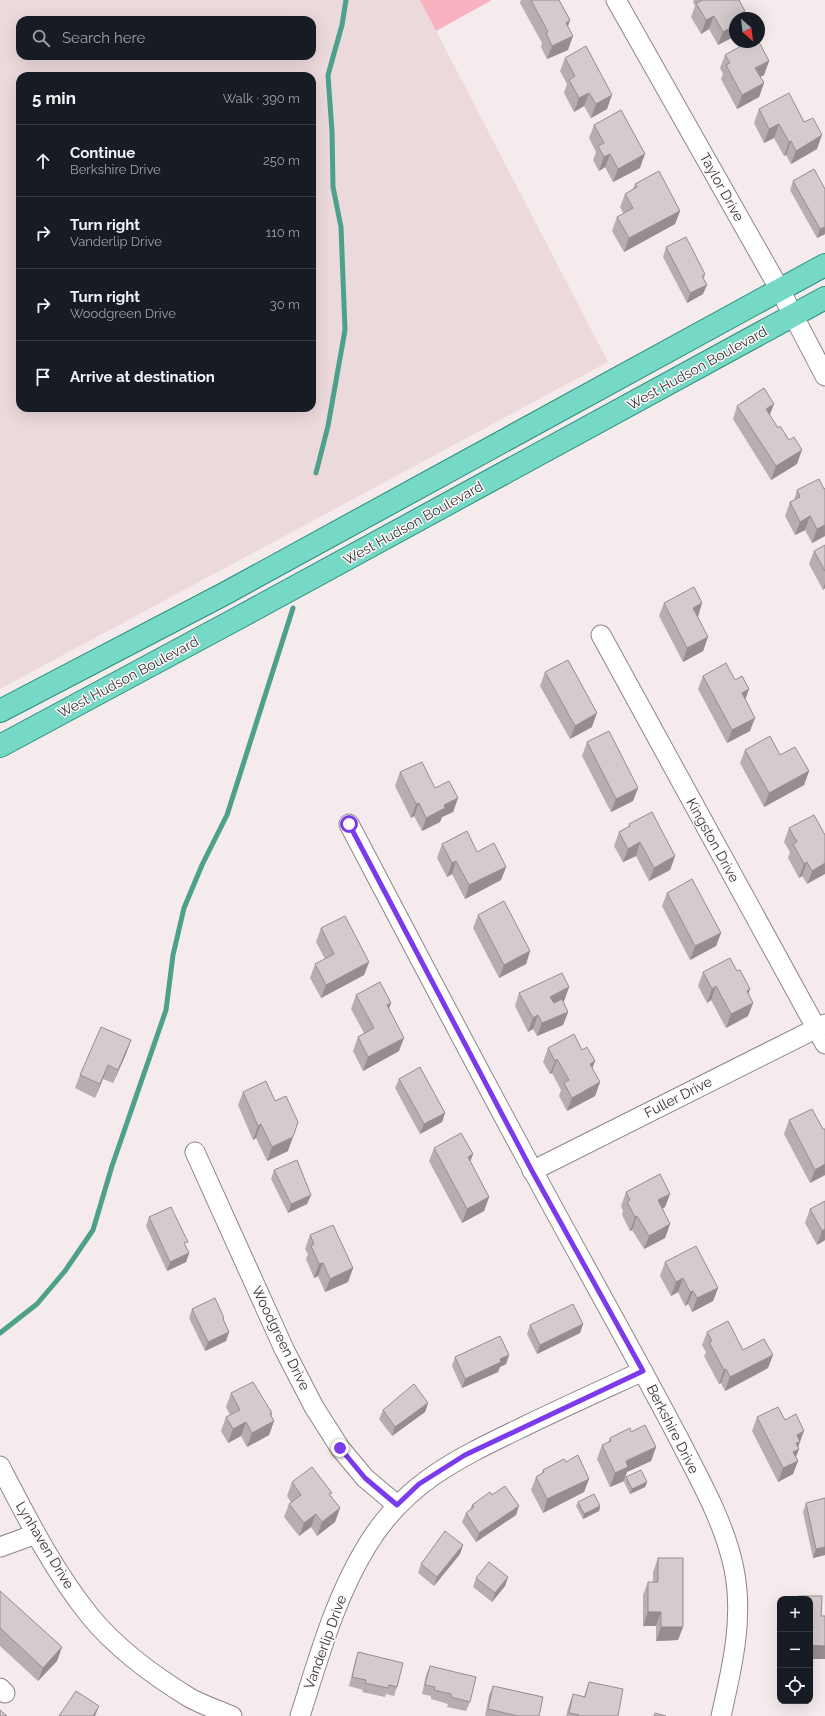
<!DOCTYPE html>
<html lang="en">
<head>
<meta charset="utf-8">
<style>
  :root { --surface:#171b24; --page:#20242c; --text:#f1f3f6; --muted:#9ea1a6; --line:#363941 }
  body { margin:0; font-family:Raleway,sans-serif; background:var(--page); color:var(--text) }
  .controls { position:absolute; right:12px; bottom:12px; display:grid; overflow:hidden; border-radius:8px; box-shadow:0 4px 16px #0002 }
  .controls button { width:36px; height:36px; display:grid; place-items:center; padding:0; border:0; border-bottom:1px solid var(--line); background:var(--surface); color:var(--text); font:20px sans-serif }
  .compass { position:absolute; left:729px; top:12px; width:36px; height:36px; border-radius:50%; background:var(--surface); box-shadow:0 4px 16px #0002; rotate:152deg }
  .stop { position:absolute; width:12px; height:12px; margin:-9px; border:3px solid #7c3aed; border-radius:50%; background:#fff }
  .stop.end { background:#7c3aed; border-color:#fff; box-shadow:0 1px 4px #0008 }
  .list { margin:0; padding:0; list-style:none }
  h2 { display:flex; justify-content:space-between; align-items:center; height:52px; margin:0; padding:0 16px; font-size:17px }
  h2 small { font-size:13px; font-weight:400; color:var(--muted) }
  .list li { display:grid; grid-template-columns:26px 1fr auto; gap:12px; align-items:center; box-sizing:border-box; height:72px; padding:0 16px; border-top:1px solid var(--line) }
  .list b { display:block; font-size:15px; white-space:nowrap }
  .list p { margin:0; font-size:13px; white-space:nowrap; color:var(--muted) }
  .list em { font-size:13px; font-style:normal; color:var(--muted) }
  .icon { flex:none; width:22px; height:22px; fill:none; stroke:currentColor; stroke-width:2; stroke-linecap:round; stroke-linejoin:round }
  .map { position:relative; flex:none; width:825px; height:1716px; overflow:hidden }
  .search { position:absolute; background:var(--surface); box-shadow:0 4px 16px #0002; left:16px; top:16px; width:300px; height:44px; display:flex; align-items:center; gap:10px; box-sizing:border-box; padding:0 14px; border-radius:12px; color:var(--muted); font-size:15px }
  .panel { position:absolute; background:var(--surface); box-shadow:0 4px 16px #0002; left:16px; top:72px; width:300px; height:340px; border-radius:12px }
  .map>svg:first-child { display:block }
</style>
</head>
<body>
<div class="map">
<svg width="825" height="1716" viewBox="0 0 825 1716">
  <rect width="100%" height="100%" fill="#f5eaec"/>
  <!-- built -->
  <path fill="#ecd9dc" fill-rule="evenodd" d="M0,0H420L608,362L0,689ZM20,20H312V56H20ZM20,76H312V408H20Z"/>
  <!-- green -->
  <path fill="#f9b2c0" d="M420,0H492L436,31Z"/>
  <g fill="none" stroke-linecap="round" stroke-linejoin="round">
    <!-- stream -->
    <path stroke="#4da18b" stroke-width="5" d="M316,473L328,426L345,330L341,227L333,187L332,132L328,75L342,25L346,0
      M0,1333L37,1304L65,1271L93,1230L112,1166L166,1010L173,955L184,908L202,865L227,815L293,608"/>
    <defs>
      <path id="minor" d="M616,0L780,290L825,376
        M601,635L825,1044
        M349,824C427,972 504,1120 585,1266C617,1324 649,1382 680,1441C701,1482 725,1524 734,1569C744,1618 732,1668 721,1716
        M195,1152L284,1349L314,1407L340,1448L365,1478L397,1505
        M532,1171L825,1024
        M0,1466C27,1518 53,1570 90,1616C117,1649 154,1676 190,1698C203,1705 218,1710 232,1716
        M0,1547L36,1534
        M0,1688L5,1693
        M300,1716C319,1657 335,1597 368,1544C407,1481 461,1457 525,1426C564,1407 604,1389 643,1371"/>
      <path id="major" d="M0,711L224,594L825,265
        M0,746L240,617L825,298"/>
    </defs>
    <!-- minor casing -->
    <use href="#minor" stroke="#8f8586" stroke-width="21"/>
    <!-- major casing -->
    <use href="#major" stroke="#258e7a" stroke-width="24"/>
    <!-- minor -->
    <use href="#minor" stroke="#fff" stroke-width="19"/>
    <!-- major -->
    <use href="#major" stroke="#76d9c5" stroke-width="22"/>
  </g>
  <!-- wall -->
  <path fill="#b7aeaf" d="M521,0H559L570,20L568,27V50L547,59L541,47L542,43L520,3Z
    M694,0H739L745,11L743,18H735V36L718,45L709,29L701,34L691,17L695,6L693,2Z
    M725,55L769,61L764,75L760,77L764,83L759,97L737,109L721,79L723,74L720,68Z
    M565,58L607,109L591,118L584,106L574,112L564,93L567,84L560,71Z
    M759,109L817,149L791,164L786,155L784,156L774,138L764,143L754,123Z
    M594,125L640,168L613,182L605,167L599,171L593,160L596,152L589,138Z
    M793,181L825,234L817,238L790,190Z
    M635,184L680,211L675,224L624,252L612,231L617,217L624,214L620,207L625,194L633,189Z
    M666,247L705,274L704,279L703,294L687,303L663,257Z
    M737,406L770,415L797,464L771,480L733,419Z
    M825,488V536L812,543L805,530L795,535L785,516L790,502L794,500L797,490L824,489Z
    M825,545V588L823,590L809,564L814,551Z
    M664,603H702L697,617L708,637L703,651L683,662L659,616Z
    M545,672L592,727L570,739L540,686Z
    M703,676L735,680L749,689L745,700L750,731L727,743L698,689Z
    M587,742L638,788L633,801L611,812L582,756Z
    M745,750L780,755L809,771L804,785L764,807L740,763Z
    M400,772L458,798L453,812L442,817L440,822L422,831L414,816L411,818L395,786Z
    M629,824L675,856L670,870L649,881L636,856L623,862L614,846L619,832L628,828Z
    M789,828L825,835L807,884L802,876L799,878L788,858L790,852L784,842Z
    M442,844L477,852L506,867L501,880L465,899L452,874L447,877L437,858Z
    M667,893L721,933L716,946L690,960L662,906Z
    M478,915L530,951L526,964L499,978L473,928Z
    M321,928L369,962L364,975L321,998L310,978L315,964L325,959L316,942Z
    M737,971L750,989L748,995L753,1003L748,1016L726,1028L711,1000L707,1003L698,986L703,972Z
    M569,987L564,1001H563L568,1012L563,1025L537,1036L533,1029L528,1032L515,1006L519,993Z
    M356,995L391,1003L389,1008L399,1051L363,1071L353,1051L358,1037L364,1033L351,1009Z
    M131,1040L126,1054L113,1083L103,1079L95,1098L75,1088L80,1075Z
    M548,1048L582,1050L595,1061L592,1068L600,1082L595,1096L567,1111L559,1096L561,1090L552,1073L550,1074L543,1062Z
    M399,1079L445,1113L442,1122L420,1134L395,1088Z
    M243,1092L275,1101L288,1151L267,1161L256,1138L253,1140L238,1105Z
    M789,1120L823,1129H825V1175L810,1183L784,1134Z
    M434,1148L473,1154L470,1161L489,1197L484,1211L462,1223L429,1161Z
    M274,1170L311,1195L307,1204L288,1213L271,1179Z
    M626,1192L670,1194L665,1207L662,1209L670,1224L665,1238L644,1249L632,1230L630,1231L622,1215L623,1211L621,1206Z
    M825,1201V1240L817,1245L805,1223L810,1209Z
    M149,1217L186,1247L189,1253L186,1262L167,1271L146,1226Z
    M310,1235L353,1268L348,1282L325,1292L318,1276L314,1278L306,1259L308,1254L305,1249Z
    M665,1262L718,1288L713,1301L692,1312L688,1304L685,1306L678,1292L671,1296L660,1276Z
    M192,1309L224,1320L229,1332L226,1341L205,1351L189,1318Z
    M583,1324L580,1333L537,1354L527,1334L530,1325Z
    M707,1332L743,1350L773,1355L768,1368L725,1391L721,1383L719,1384L704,1356L706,1352L702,1345Z
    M509,1355L506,1364L500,1367L498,1372L462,1388L452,1366L455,1357Z
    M231,1393L272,1413L271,1416L274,1421L269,1435L247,1447L241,1436L228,1443L221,1431L226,1417L230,1415L226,1407Z
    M428,1403L425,1412L392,1436L379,1419L383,1410Z
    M757,1417L785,1420L799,1445L798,1447L799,1449L796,1457L798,1461L793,1474L778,1482L752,1431Z
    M631,1432L656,1447L651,1461L627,1472L624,1481L610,1487L597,1459L602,1445L608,1443L610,1438Z
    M566,1462L589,1479L584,1492L543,1513L531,1490L536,1477L541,1474L543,1470Z
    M626,1477L647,1482L645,1487L630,1494L624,1482Z
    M292,1482L331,1496L340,1508L335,1522L317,1536L311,1527L299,1536L284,1517L289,1504L291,1502L287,1496Z
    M492,1495L516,1515L476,1542L462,1522L466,1513L470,1510L472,1505Z
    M578,1502L600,1506L599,1511L583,1519L576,1506Z
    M806,1503L825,1555L813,1558L803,1512Z
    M463,1545L460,1554L434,1586L418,1573L421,1564Z
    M658,1558L683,1627L678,1640L656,1641V1626H643V1595L648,1582H653V1572Z
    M508,1577L505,1586L492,1602L473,1587L476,1578Z
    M0,1591L62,1647L57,1661L38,1681L0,1646Z
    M358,1652L397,1687L394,1696L386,1694L385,1697L362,1692L363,1690L349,1686L355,1662Z
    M430,1666L470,1702L466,1711L447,1707L448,1704L431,1699V1696L422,1694L426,1675Z
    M589,1682L618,1716H566L568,1708L573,1694L584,1697Z
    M493,1686L539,1716H485L489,1695Z"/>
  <!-- shaded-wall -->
  <path fill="#958d8f" d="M745,11L743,18H737L738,15Z
    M714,16L709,29L701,34L706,20Z
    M570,20L565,34L566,23Z
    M735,22V36L718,45L723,32Z
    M573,36L568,50L547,59L552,46Z
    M769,61L764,75L750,82L755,68Z
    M764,83L759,97L737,109L742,95Z
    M589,93L584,106L574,112L579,98Z
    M612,95L607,109L591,118L596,104Z
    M779,124L774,138L764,143L769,129Z
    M822,135L817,149L791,164L796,151Z
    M791,141L786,155L784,156L789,142Z
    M610,154L605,167L599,171L604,157Z
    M645,154L640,168L613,182L618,169Z
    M680,211L675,224L624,252L629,238Z
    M825,227V234L817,238L820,229Z
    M707,285L703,294L687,303L690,293Z
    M774,404L769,417L766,409Z
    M802,450L797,464L771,480L776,466Z
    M810,516L805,530L795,535L800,522Z
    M825,525V536L812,543L817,529Z
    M825,583V588L823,590Z
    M702,603L698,617L688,622L693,608Z
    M708,637L703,651L683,662L687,648Z
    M749,689L744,703L742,693Z
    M597,713L592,727L570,739L575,726Z
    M755,718L750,731L727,743L732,730Z
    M809,771L804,785L764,807L769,793Z
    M638,788L633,801L611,812L616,799Z
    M458,798L453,812L442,817L440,822L422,831L426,818L444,805Z
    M419,803L414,816L411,818L416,804Z
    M640,842L636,856L623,862L628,849Z
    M675,856L670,870L649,881L654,868Z
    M456,861L452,874L447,877L452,863Z
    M807,862L802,876L799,878L804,864Z
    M825,863V874L807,884L812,871Z
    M506,867L501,880L465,899L469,885Z
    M721,933L716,946L690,960L695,946Z
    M530,951L526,964L499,978L504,965Z
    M369,962L364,975L321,998L326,985Z
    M716,986L711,1000L707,1003L712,989Z
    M569,987L564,1001L545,1010L550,997Z
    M750,989L745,1003L747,991Z
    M391,1003L386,1017L387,1005Z
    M753,1003L748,1016L726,1028L731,1014Z
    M568,1012L563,1025L537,1036L542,1023Z
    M538,1015L533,1029L528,1032L533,1018Z
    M404,1038L399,1051L363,1071L368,1057Z
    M131,1040L126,1054L113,1083L118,1070Z
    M557,1059L552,1073L550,1074L555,1061Z
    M595,1061L590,1075V1064Z
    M108,1065L103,1079L95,1098L100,1084Z
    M600,1082L595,1096L567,1111L572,1098Z
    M445,1113L442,1122L420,1134L424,1124Z
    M261,1124L256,1138L253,1140L258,1126Z
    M293,1137L288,1151L267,1161L272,1147Z
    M473,1154L468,1168V1157Z
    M825,1164V1175L810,1183L815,1170Z
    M670,1194L665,1207L653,1214L658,1200Z
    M311,1195L307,1204L288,1213L291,1204Z
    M489,1197L484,1211L462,1223L467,1209Z
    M637,1216L632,1230L630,1231L635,1217Z
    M670,1224L665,1238L644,1249L649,1236Z
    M825,1229V1240L817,1245L822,1231Z
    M189,1253L186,1262L167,1271L170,1262Z
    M323,1263L318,1276L314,1278L319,1264Z
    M353,1268L348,1282L325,1292L330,1279Z
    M683,1278L678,1292L671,1296L676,1282Z
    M718,1288L713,1301L692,1312L697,1298Z
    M693,1291L688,1304L685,1306L690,1292Z
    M583,1324L580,1333L537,1354L540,1345Z
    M229,1332L226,1341L205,1351L208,1342Z
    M509,1355L506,1364L500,1367L498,1372L462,1388L465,1379L500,1359Z
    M773,1355L768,1368L725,1391L730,1377Z
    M726,1369L721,1383L719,1384L724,1370Z
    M428,1403L425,1412L392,1436L395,1427Z
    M272,1413L268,1424L274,1421L269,1435L247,1447L252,1433L270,1414Z
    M246,1422L241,1436L228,1443L233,1429Z
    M804,1431L797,1450L799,1449L794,1462L792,1449L797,1435Z
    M656,1447L651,1461L627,1472L624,1481L610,1487L615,1473L626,1461Z
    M798,1461L793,1474L778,1482L783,1468Z
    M589,1479L584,1492L543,1513L547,1499Z
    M647,1482L645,1487L630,1494L632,1489Z
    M519,1506L516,1515L476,1542L479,1533Z
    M600,1506L599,1511L583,1519L584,1514Z
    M340,1508L335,1522L317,1536L322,1522Z
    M316,1514L311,1527L299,1536L304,1523Z
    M463,1545L460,1554L434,1586L437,1577Z
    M825,1547V1555L813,1558L816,1549Z
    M508,1577L505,1586L492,1602L495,1593Z
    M648,1612H661L656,1626H643Z
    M661,1627H683L678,1640L656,1641Z
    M810,1645L825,1646V1659H810Z
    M62,1647L57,1661L38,1681L43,1668Z
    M99,1706L95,1716H93Z"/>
  <!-- building -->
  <path fill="#d5cacc" stroke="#958d8f" d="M531,0H559L570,20L566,23L573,36L552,46L546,33L548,32Z
    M703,0H739L745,11L738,15L739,18H735V25L723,32L714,16L706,20L696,3Z
    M748,42H759L769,61L755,68L764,83L742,95L726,65L730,63L725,55Z
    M586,46L612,95L596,104L589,93L579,98L569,80L575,76L565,58Z
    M789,93L804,122L813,118L822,135L796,151L791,141L789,142L779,124L769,129L759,109Z
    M621,110L645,154L618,169L610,154L604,157L598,146L604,143L594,125Z
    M814,169L825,189V227L820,229L793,181Z
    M659,171L680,211L629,238L617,217L633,208L625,194L637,187L635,184Z
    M686,237L705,274L702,276L707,285L690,293L666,247Z
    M764,388L774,404L766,409L778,428L780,426L789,440L794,437L802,450L776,466L737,406Z
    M819,479L824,489L825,488V525L817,529L810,516L800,522L790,502L800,497L797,490Z
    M825,545V571L814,551Z
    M694,587L702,603L693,608L708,637L687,648L664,603Z
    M568,660L597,713L575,726L545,672Z
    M726,663L735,680L742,676L749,689L742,693L755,718L732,730L703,676Z
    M609,731L638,788L616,799L587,742Z
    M770,736L780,755L795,747L809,771L769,793L745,750Z
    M422,762L435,788L449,781L458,798L444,805L445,808L426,818L419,803L416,804L400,772Z
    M652,812L675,856L654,868L640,842L628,849L619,832L630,826L629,824Z
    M814,815L825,835V863L812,871L807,862L804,864L793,844L797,842L789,828Z
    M467,831L477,852L494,843L506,867L469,885L456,861L452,863L442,844Z
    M692,879L721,933L695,946L667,893Z
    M504,901L530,951L504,965L478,915Z
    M345,916L369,962L326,985L315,964L334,954L321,928Z
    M730,958L737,971L740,970L750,989L747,991L753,1003L731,1014L716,986L712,989L703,972Z
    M562,973L569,987L550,997L554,1003L562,999L568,1012L542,1023L538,1015L533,1018L519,993Z
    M380,982L391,1003L387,1005L404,1038L368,1057L358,1037L374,1028L356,995Z
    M101,1027L131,1040L118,1070L108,1065L100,1084L80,1075Z
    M574,1034L582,1050L587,1047L595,1061L590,1064L600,1082L572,1098L564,1083L569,1080L557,1059L555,1061L548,1048Z
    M420,1067L445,1113L424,1124L399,1079Z
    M266,1081L275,1101L286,1096L298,1122L293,1137L272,1147L261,1124L258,1126L243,1092Z
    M812,1109L823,1129H825V1164L815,1170L789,1120Z
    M461,1133L473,1154L468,1157L489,1197L467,1209L434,1148Z
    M297,1160L311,1195L291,1204L274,1170Z
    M660,1174L670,1194L658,1200L670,1224L649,1236L637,1216L635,1217L627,1202L630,1200L626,1192Z
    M825,1201V1229L822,1231L810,1209Z
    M171,1207L188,1242L184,1243L189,1253L170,1262L149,1217Z
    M333,1225L353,1268L330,1279L323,1263L319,1264L311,1246L314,1244L310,1235Z
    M696,1246L718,1288L697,1298L693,1291L690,1292L683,1278L676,1282L665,1262Z
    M215,1298L224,1318L223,1319L229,1332L208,1342L192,1309Z
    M573,1304L583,1324L540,1345L530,1325Z
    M728,1321L743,1350L764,1339L773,1355L730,1377L726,1369L724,1370L709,1342L712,1341L707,1332Z
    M500,1336L509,1355L500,1359L501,1362L465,1379L455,1357Z
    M253,1382L272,1413L270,1414L274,1421L252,1433L246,1422L233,1429L226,1417L240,1410L231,1393Z
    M414,1384L428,1403L395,1427L383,1410Z
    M778,1407L785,1420L796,1414L804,1431L797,1435L800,1442L796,1443L799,1449L793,1452L798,1461L783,1468L757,1417Z
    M645,1425L656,1447L626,1461L628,1467L615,1473L602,1445L611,1441L610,1438L630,1428L631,1432Z
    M578,1455L589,1479L547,1499L536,1477L544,1472L543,1470L564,1459L566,1462Z
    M312,1467L332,1493L329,1494L340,1508L322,1522L316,1514L304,1523L289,1504L301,1495L292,1482Z
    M641,1470L647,1482L632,1489L626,1477Z
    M505,1486L519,1506L479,1533L466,1513L474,1507L472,1505L490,1492L492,1495Z
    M594,1494L600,1506L584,1514L578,1502Z
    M825,1498V1547L816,1549L806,1503Z
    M445,1531L463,1545L437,1577L421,1564Z
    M658,1558H683V1627H661V1612H648V1582H658Z
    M489,1562L508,1577L495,1593L476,1578Z
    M0,1591L62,1647L43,1668L0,1628Z
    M798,1596H822L821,1616H825V1646L810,1645V1599H798Z
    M358,1652L403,1663L397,1687L389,1685L388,1688L365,1683L366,1680L352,1677Z
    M430,1666L476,1677L470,1702L451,1697V1694L434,1690L435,1687L425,1685Z
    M589,1682L623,1689L618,1716H578L579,1715L569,1713L573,1694L585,1697Z
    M493,1686L543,1697L539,1716H518L488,1709Z
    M76,1691L99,1706L93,1716H59Z
    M0,1710L7,1716H0Z
    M655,1713L666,1716H654Z"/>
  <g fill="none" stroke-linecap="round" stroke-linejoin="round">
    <!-- route -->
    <path stroke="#7c3aed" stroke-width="5" d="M340,1448L365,1478L397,1505L419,1484L465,1455L643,1371L532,1171L349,824"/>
  </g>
  <g text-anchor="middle" stroke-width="3" stroke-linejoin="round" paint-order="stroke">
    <!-- street labels -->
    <g font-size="14" fill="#383434" stroke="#fef9fa">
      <text transform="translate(722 187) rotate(61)" y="5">Taylor Drive</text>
      <text transform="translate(697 368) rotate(-29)" y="5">West Hudson Boulevard</text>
      <text transform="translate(413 523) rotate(-29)" y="5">West Hudson Boulevard</text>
      <text transform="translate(128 677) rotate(-28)" y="5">West Hudson Boulevard</text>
      <text transform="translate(713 840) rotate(61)" y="5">Kingston Drive</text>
      <text transform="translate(678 1097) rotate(-27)" y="5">Fuller Drive</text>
      <text transform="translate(281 1338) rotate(64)" y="5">Woodgreen Drive</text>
      <text transform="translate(673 1429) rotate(63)" y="5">Berkshire Drive</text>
      <text transform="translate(45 1545) rotate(59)" y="5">Lynhaven Drive</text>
      <text transform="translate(325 1642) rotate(-70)" y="5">Vanderlip Drive</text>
    </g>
  </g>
</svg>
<div class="controls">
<button>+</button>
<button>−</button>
<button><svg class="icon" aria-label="locate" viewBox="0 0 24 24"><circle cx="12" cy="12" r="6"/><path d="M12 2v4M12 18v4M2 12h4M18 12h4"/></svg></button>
</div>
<svg class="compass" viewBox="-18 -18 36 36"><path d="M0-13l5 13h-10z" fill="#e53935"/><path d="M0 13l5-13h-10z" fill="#9ea1a6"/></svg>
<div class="stop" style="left:349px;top:824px"></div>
<div class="stop end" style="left:340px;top:1448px"></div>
<div class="search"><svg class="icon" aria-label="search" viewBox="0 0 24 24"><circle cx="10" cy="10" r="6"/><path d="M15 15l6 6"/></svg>Search here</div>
<section class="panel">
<h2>5 min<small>Walk · 390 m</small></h2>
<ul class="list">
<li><svg class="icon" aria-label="ahead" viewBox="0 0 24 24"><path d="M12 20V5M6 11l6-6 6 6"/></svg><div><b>Continue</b><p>Berkshire Drive</p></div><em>250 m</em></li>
<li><svg class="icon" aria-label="right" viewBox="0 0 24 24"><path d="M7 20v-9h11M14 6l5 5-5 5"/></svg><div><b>Turn right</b><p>Vanderlip Drive</p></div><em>110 m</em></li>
<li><svg class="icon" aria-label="right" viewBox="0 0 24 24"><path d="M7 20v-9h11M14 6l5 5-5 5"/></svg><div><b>Turn right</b><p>Woodgreen Drive</p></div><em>30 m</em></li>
<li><svg class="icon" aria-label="arrive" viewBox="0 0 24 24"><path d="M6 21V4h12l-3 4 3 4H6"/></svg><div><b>Arrive at destination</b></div></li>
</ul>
</section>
</div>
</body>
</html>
